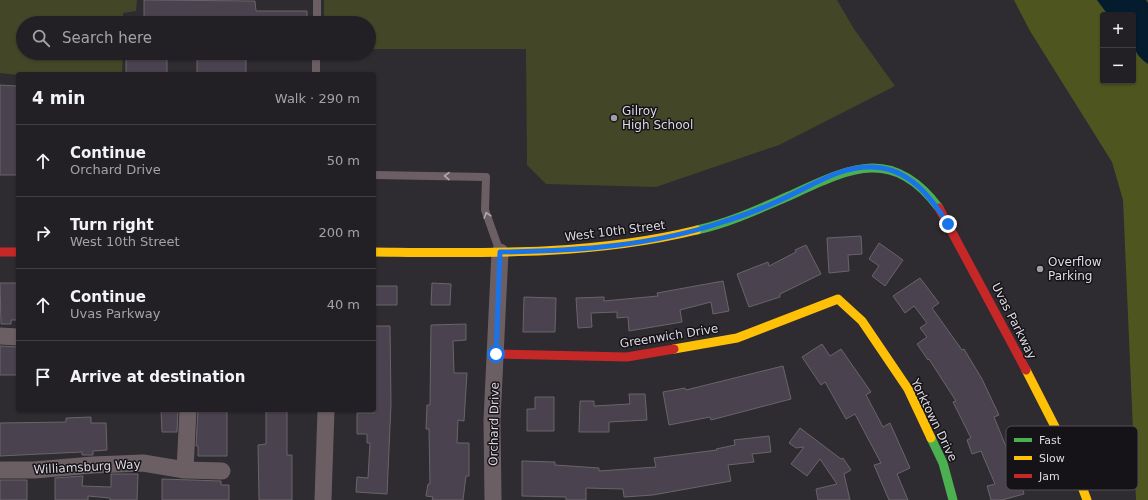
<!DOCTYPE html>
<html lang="en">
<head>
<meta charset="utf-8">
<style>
  :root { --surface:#222025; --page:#2e2d32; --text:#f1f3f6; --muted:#a2a3a7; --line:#3f3e42 }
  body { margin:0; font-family:"DejaVu Sans",sans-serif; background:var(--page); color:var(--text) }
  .controls { position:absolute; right:12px; top:12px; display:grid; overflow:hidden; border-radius:4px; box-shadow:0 1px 3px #0004 }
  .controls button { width:36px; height:36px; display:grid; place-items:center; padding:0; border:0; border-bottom:1px solid var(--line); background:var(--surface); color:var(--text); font:20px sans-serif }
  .stop { position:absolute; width:12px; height:12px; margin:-9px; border:3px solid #1a73e8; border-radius:50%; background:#fff }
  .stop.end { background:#1a73e8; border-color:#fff; box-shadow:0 1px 4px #0008 }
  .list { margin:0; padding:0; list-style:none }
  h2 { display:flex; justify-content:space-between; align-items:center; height:52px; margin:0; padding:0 16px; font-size:17px }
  h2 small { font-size:13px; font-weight:400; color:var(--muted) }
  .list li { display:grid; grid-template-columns:26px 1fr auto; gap:12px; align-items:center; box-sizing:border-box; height:72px; padding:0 16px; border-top:1px solid var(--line) }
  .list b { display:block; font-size:15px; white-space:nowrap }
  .list p { margin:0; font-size:13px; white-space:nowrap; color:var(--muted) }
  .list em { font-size:13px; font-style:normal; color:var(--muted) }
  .icon { flex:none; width:22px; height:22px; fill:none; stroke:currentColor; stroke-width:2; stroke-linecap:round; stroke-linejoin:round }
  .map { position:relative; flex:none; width:1148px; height:500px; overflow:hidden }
  .search { position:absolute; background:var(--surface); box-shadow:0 1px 3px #0004; left:16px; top:16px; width:360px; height:44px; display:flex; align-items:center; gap:10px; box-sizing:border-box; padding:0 14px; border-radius:22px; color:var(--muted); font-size:15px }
  .panel { position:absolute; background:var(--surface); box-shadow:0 1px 3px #0004; left:16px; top:72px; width:360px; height:340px; border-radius:4px }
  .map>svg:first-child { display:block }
</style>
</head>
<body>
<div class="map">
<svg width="1148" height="500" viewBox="0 0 1148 500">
  <rect width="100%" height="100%" fill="#2e2b31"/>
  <!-- green -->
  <path fill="#434728" d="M0,0H137L136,11L123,13V23H23V53H123L122,74L18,75L0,73Z
    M324,0H837L854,29L895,86L779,145L656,187L546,184L527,165L526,49H369V23H324Z"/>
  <!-- forest -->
  <path fill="#4f551e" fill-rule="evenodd" d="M1014,0H1148V500H1136L1123,200L1112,162L1030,31ZM1103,15H1133V81H1103Z"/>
  <!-- water -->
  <path fill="#041c2e" d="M1097,0H1146L1148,3V64C1128,50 1133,37 1133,15H1108Z"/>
  <!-- building -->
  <path fill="#4a434f" stroke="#68656a" d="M144,0L255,1L256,11H307V23H144Z
    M126,53H167V74H126Z
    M197,53H246V74H197Z
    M0,85L18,86V175H0Z
    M861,236L862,254L848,255L849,271L829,273L827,238Z
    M879,243L903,260L885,286L872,276L879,266L869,259Z
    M806,245L821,274L780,294V297L749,307L737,274L768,262L769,266L796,252L795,250Z
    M920,278L939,303L932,308L962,350L964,349L982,379L999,415L994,417L1013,464L1016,463L1024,494L1002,500H991L987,486L995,484L981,451L972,454L967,440L971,438L953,402L956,401L929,359L928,360L917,344L927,337L920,328L927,323L914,306L905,313L893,296Z
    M723,281L729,311L713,314L711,302L680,310L682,322L629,331L628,317L617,318V312L591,313L592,327L578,328L576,298L604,297V301L658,296L657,293Z
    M0,283H18V320H11V324H1Z
    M432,283L451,284L450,305H431Z
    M374,286H397V305H374Z
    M524,297L556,298L555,332H523Z
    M466,324V340L453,341L454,373H467L464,421L458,420L457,443H469V476H466L463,500H432L433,497L426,496L428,484H430L429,429H426L427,405H430L431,325Z
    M374,326H390L391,404L387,494L356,492L357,477L368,478L370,443H367V434H357V413H374Z
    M822,344L830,356L841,349L871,392L866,395L883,427L890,423L910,468L897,474L908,500H889L874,465L881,463L855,414L846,419L825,382L821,385L802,357Z
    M0,346L18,347V375H0Z
    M783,366L791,399L711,420L710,417L669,425L663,392L685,388L686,390Z
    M629,394H645L647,420L609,422V432H579L580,401H594V406L630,404Z
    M535,397H554V431H527V409H535Z
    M161,410H178L177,432H162Z
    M198,410H227V456H198V446H196Z
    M266,410H287V455H292V500H259L258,445L266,444Z
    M91,417V423H106L107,450L93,451V455H82V452L0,456V423L66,422V418Z
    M800,428L841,459L843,458L851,470L844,474L850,500H818L816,489L837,484L820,459L807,476L791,464L804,447L796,448L789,443Z
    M769,436L771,452L752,454L754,462L728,465L731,481L653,495L624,497L623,489L586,488V500H566V497L522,496V461L555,462V465L599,468V471L656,467L654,458L717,450L716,449L735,445L734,440Z
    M111,474H138L137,500H110V498L88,496V500H55V478L83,476L82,486L111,487Z
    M162,479L221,481V485H229V500H162Z
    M0,480H27V500H0Z"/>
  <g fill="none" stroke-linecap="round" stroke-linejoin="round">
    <!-- lane -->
    <path stroke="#6c5f64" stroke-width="8" d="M317,23V0
      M316,74V53
      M374,175L486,177L485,210L500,252"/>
    <!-- street -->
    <path stroke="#6c5f64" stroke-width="17" d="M0,336L18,337
      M0,470H34L93,465L143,463L185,470L222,471
      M185,470L188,410
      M323,500L326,410
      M493,500L492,420L500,252"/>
    <!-- fast -->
    <path stroke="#4caf50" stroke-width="9" d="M697,230C729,223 759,209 789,196C848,169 892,145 939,208
      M931,438L943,463L953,500"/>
    <!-- slow -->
    <path stroke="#ffc107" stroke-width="9" d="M374,252C483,253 591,256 697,230
      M674,349L737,338L838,299L862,321L908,389L931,438
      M1026,370L1072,460L1087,500"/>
    <!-- jam -->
    <path stroke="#c62828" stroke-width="9" d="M939,208L1026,370
      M0,252H18
      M495,354L627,357L674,349"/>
  </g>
  <!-- one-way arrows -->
  <defs><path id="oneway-chevron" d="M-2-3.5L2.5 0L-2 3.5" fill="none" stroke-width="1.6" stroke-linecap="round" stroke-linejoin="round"/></defs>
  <g stroke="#b1a9b0">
    <use href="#oneway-chevron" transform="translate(447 176) rotate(-179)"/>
    <use href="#oneway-chevron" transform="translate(487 215) rotate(-107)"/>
  </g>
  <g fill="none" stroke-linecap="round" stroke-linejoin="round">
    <!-- route -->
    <path stroke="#1a73e8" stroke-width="5" d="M496,354L500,252C577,251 653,246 726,221C749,214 771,205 793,194C818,182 843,166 872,167C909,168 930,196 948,224"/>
  </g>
  <!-- markers -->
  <g fill="#a19da4" stroke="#151318" stroke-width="1.5">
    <circle cx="614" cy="118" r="4"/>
    <circle cx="1040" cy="269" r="4"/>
  </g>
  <g text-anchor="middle" stroke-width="3" stroke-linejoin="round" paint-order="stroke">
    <!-- poi labels -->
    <g font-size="12" fill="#dfdbe2" stroke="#151318" text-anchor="start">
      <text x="622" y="115">Gilroy<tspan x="622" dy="14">High School</tspan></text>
      <text x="1048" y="266">Overflow<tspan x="1048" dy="14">Parking</tspan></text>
    </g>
    <!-- street labels -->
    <g font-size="12" fill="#dfdbe2" stroke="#151318">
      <text transform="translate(615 231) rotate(-7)" y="4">West 10th Street</text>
      <text transform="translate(1014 321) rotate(63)" y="4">Uvas Parkway</text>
      <text transform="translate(669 336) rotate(-9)" y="4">Greenwich Drive</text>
      <text transform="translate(934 420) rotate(64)" y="4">Yorktown Drive</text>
      <text transform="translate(494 424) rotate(-89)" y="4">Orchard Drive</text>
      <text transform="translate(87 467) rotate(-3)" y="4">Williamsburg Way</text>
    </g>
  </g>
  <!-- legend -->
  <rect x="1006" y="426" width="132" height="64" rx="6" fill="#151318" stroke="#524f55" stroke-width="1"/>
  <rect x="1014" y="438" width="18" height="4" fill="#4caf50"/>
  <rect x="1014" y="456" width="18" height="4" fill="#ffc107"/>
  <rect x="1014" y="474" width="18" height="4" fill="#c62828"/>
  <g font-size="11" fill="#dfdbe2">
    <text x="1039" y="444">Fast</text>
    <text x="1039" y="462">Slow</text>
    <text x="1039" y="480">Jam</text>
  </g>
</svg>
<div class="controls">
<button>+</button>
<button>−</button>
</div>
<div class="stop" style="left:496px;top:354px"></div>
<div class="stop end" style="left:948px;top:224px"></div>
<div class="search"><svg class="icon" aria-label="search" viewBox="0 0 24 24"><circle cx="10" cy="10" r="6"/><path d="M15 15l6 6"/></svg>Search here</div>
<section class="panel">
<h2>4 min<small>Walk · 290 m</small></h2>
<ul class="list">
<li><svg class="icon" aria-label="ahead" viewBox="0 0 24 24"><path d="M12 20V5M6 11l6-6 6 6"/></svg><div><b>Continue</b><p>Orchard Drive</p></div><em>50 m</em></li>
<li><svg class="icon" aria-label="right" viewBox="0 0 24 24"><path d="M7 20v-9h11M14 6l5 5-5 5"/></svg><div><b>Turn right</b><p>West 10th Street</p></div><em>200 m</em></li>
<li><svg class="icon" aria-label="ahead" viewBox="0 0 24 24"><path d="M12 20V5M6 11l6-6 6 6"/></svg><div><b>Continue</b><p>Uvas Parkway</p></div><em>40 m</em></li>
<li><svg class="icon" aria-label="arrive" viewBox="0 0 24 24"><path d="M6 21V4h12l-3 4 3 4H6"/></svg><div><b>Arrive at destination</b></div></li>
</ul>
</section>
</div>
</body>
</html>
